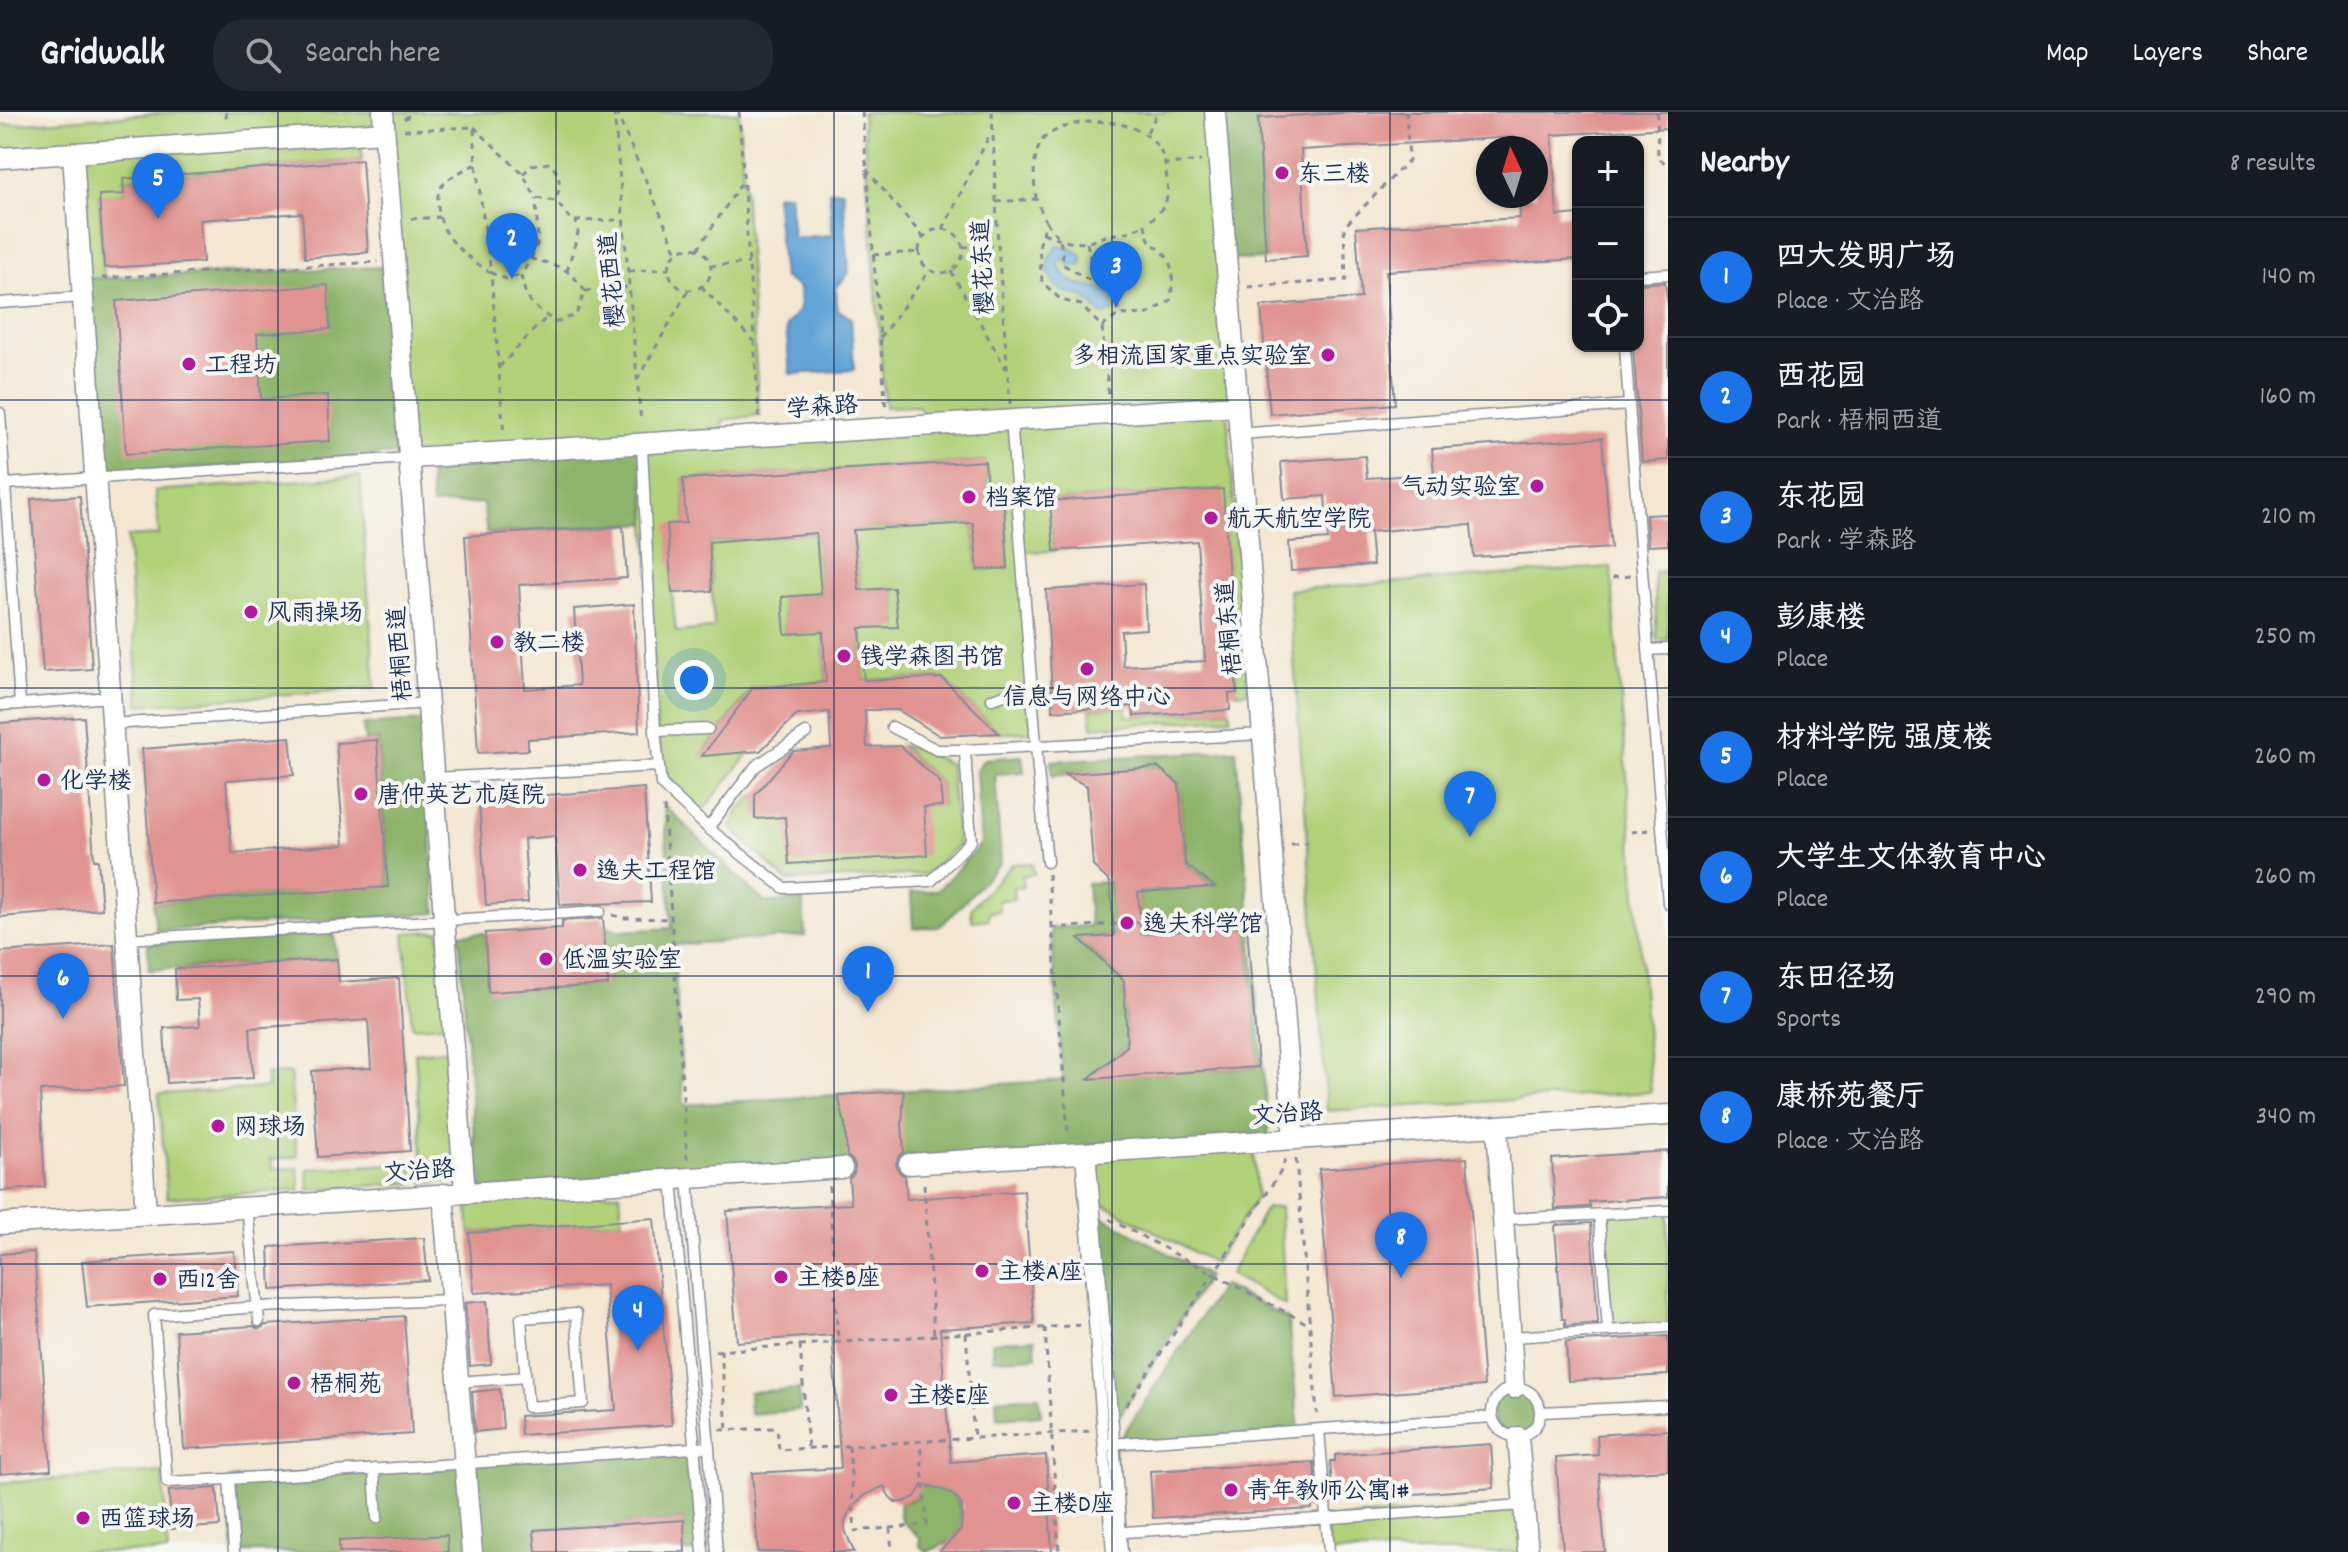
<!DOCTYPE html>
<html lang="en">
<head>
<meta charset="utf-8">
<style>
  :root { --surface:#171b24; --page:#242831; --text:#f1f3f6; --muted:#9ea1a6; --line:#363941; --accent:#1a73e8 }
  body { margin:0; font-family:Dekko,"LXGW WenKai TC",sans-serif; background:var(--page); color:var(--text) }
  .controls { position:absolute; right:24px; top:24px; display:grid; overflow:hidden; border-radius:16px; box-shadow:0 2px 6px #0004 }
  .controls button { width:72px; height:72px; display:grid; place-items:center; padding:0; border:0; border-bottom:2px solid var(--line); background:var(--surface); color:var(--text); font:40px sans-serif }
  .compass { position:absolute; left:1476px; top:24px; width:72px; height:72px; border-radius:50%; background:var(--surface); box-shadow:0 2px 6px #0004; rotate:356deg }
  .you { position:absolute; left:694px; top:568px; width:28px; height:28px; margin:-20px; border:6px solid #fff; border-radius:50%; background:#1a73e8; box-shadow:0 0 0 12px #1a73e833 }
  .badge { display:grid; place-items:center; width:52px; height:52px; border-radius:50%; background:var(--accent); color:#fff; font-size:26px; font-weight:700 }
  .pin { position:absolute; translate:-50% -66px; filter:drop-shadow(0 2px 4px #0008) }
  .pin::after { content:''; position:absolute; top:42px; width:28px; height:24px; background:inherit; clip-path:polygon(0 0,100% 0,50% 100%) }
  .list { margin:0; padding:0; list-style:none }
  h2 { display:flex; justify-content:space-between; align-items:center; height:104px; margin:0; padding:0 32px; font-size:34px }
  h2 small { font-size:26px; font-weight:400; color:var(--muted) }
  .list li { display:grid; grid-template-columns:52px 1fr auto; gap:24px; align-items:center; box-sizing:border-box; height:120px; padding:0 32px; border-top:2px solid var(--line) }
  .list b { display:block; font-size:30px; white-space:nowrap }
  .list p { margin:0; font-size:26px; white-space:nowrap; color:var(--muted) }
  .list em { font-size:26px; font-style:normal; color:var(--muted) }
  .icon { flex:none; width:44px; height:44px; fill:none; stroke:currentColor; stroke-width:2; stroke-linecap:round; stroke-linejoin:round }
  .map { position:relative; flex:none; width:1668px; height:1440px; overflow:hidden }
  header { display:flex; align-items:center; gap:48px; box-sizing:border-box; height:112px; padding:0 40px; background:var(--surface); border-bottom:2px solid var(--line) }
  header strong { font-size:38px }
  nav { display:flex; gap:44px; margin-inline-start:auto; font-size:28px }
  .search { width:560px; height:72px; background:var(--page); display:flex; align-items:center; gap:20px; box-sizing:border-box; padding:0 28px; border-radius:32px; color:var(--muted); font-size:30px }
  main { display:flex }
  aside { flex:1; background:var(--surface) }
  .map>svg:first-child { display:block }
</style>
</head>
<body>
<header>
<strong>Gridwalk</strong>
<div class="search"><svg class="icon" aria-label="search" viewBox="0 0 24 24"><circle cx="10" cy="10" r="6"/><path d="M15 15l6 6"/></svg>Search here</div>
<nav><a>Map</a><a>Layers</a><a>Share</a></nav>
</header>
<main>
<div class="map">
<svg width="1668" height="1440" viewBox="0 0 1668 1440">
  <rect width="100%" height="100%" fill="#f6f6f2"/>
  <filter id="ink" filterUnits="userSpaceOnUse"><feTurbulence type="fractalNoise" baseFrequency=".0125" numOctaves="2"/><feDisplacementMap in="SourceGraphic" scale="16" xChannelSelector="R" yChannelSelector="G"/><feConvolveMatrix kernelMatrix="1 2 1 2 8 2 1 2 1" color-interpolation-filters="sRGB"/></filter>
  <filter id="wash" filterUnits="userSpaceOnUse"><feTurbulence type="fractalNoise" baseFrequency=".006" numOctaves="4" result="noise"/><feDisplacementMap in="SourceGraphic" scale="32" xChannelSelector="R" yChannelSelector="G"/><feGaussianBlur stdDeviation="1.8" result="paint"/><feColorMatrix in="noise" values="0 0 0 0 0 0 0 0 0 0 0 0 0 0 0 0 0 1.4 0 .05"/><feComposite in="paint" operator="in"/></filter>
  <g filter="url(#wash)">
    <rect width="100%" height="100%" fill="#f3e7d1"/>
    <!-- green -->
    <path fill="#b1d179" stroke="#66806c" stroke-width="2" d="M176,0H378L379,20L361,21L362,48L123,67L124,82L99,84L104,166L82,167L73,42L0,45V13Z
      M383,0H739L759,303L724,308L717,327L928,313L919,294L885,295L862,0H1214L1238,294L1227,295L1248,580L1237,581L1222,377L1051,389L1054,439L1022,440L1035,620L999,621L942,566L864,568L860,516L898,514L894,476L859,478L853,418L973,411L978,458L1008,456L1004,391H988L985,349L683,367L686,411L672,481L676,520L714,516L709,430L816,421L821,482L782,486L785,522L823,520L826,570L752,576L702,643L751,639L702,700L659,654L642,333L410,346Z
      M360,364L375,576L139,593L127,425L159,423L155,379Z
      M1611,455L1651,980L1327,999L1289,478Z
      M1668,459V527L1657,528L1654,460Z
      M1126,594L1127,605L1230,598L1231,606L1092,615L1090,597Z
      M901,634L916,636L950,652L958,733L926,762L787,769L731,716L738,699L755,683L881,697L942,693L940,670Z
      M1032,751L1034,762L1022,764L1023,775L1013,776L1014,787L999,788V799L989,800V807L972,809L971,796L1012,752Z
      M439,819L445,913L412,915L404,821Z
      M446,938L456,1069L424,1071L415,941Z
      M290,961L297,1045L271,1047L273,1057L298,1056L300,1078L167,1086L159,982L267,976L266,963Z
      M1253,1029L1257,1085L1214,1151L1094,1087L1090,1040Z
      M412,1051L414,1071L309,1078L307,1057Z
      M620,1081L622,1109L469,1121L468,1090Z
      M1280,1095L1285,1193L1230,1162L1266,1096Z
      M1668,1099V1215L1608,1218L1599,1103Z
      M163,1360L168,1440H0V1371Z
      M1524,1393L1528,1440H1329L1326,1407Z"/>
    <!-- forest -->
    <path fill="#8cb369" stroke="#547164" stroke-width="2" d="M1215,0H1356L1258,6L1266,147L1226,148Z
      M382,155L396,342L97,363L82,167Z
      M642,333L647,411L487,422L483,391L432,393L428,345Z
      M423,609L436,801L156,819L153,791L388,774L378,628L365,629L363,613Z
      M1236,638L1269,1028L1090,1041L1095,1100L1208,1164L1113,1314L1116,1333L1222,1173L1288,1207L1299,1319L1115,1335L1122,1440H1112L1080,1041L478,1080L459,822L485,821L489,880L608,872L604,813L620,819L672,816L664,693L764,790L803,789L805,824L673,833L684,993L1063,968L1051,816L1090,814L1087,771L1110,770L1115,823L1080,827L1124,869L1127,934L1089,966L1258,955L1247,814L1141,822L1138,780L1214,774L1185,752L1179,672L1158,655L1052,664L1051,649Z
      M1022,644L1024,660L995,662L1001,750L951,804L938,815L913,816L911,781L938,778L981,732L976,659L984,647Z
      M334,822L337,847L149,858L148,832Z
      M1035,1227L1036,1245L993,1247L992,1230Z
      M1492 1300a24 24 0 1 1 48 0a24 24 0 1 1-48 0Z
      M799,1277L800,1298L750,1302L749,1280Z
      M1039,1284L1041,1303L997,1306L996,1287Z
      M694,1336L703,1440H685L683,1408L535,1418L536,1440H234L229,1367Z
      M917,1373C950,1372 965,1386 961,1418L951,1429L927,1440L919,1433L920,1427C908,1411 896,1413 900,1390H906L916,1385Z"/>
    <!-- water -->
    <path fill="#64a4d7" stroke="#406a9a" stroke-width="2" d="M843,78L849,161L836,176L837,197L851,206L854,258L790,262L786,214L800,197L799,176L783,165L775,83L789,82L793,126L833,123L829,79Z
      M1058,134C1068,134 1075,137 1082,144L1081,154L1068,153L1065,147L1061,148L1058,153C1076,185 1095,166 1115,185L1113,200L1103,203C1095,198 1093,190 1085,186C1078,182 1068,183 1061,178C1045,166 1044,146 1058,134Z"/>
    <g id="blocks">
      <!-- building -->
      <path fill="#e09390" d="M1356,0H1668V16L1552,23L1557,104L1578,102V147L1386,159L1395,292L1270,302L1261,194L1361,186L1356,116L1520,106L1519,84H1536V36H1516L1515,25L1301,38L1307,144L1266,147L1258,6Z
        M362,48L368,140L305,146L302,101L200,108L203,150L104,156L99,83L124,82L123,67Z
        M1665,170L1668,192V348L1642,350L1633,234H1638V172Z
        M328,173L330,217L257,222L261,287L328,283L330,329L126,342L116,189Z
        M1602,326L1611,436L1474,445L1471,413L1438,414L1370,420L1373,453L1291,459L1289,430L1328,427L1325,384L1284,387L1281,350L1365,344L1367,366L1434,362L1432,337Z
        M985,349L988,391H1004L1008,456L978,458L973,411L853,418L859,478L894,476L898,515L860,516L864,568L942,566L999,621L940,624L898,598H865L867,635L900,634L940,670L942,694L924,695L927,743L789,752L785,705L755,707V683L793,639L831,636L829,600L797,603L760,639L702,644L753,576L826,570L823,520L785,522L782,485L821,482L816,421L709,430L712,479L672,481L667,412L686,411L683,367Z
        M1223,377L1237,581L1229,582L1230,598L1134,604L1133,594L1053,599L1046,478L1144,472L1146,517L1121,519L1123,554L1205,549L1197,429L1054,439L1050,389Z
        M80,384L92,557L43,560L31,387Z
        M1668,402V433L1648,434L1646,403Z
        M623,414L627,466L519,473L525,577L579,573L574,497L634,492L639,620L528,627V638L478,641L465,424Z
        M84,605L94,748H98L102,797L0,805V611Z
        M290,625L294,663L226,668L232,741L344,733L336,631L377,628L388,775L153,791L142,637Z
        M1158,655L1179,672L1185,752L1215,775L1138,780L1141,822L1247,814L1258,955L1088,967L1127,934L1124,869L1079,826L1114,824L1110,770L1093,754L1087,674L1063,662Z
        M644,676L651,790L560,793L555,724L524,727L528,790L486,793L479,688Z
        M603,806L608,873L488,880L485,821L562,816V809Z
        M114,832L124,974L40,979L45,1075L0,1079V840Z
        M337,847L339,870L399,866L410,1039L318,1045L312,959L371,956L368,908L250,916L253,966L167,971L164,916L200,914L198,887L176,888L175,857Z
        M904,979L902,1012L904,1040L898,1046L896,1052L899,1060L905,1064L907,1087L1024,1079L1034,1211L940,1217L944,1268L951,1350L1046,1343L1052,1440H939L961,1418L962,1394L957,1386L946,1379L923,1372L915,1385L904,1390H895L889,1384L884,1374L865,1383L851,1397L845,1409V1418L854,1440H758L752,1361L841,1356L832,1223L737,1230L727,1099L851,1092L849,1067L854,1061L855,1054L852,1048L847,1044L845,1013L838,983Z
        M1668,1039V1085L1589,1090L1590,1095L1555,1097L1552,1047Z
        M1467,1046L1484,1274L1336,1285L1319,1057Z
        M654,1106L672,1313L521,1323L520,1304L616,1298L606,1173L474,1181L469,1121Z
        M1591,1111L1598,1211L1565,1214V1207H1562L1555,1115L1556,1113Z
        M424,1126L428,1168L271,1178L269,1135Z
        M234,1139L238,1184L87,1195L82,1149Z
        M34,1140L51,1358L0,1362V1142Z
        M487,1189L491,1252L470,1254L465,1191Z
        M404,1204L412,1322L184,1337L176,1219L253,1214L259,1217L266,1213Z
        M1668,1224V1263L1568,1269L1566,1230Z
        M500,1277L503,1317L475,1320L472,1280Z
        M1668,1318V1358L1599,1362L1605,1440H1563L1556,1346L1598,1343L1597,1323Z
        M1491,1332L1494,1376L1333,1388L1330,1349H1335V1343Z
        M1314,1350L1317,1389H1312V1397L1153,1406L1150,1359Z
        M217,1376L220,1414L171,1417L169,1379Z
        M684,1408L685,1440H536L534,1418Z
        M447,1423L448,1440H339V1429Z"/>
    </g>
  </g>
  <g filter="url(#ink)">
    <use href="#blocks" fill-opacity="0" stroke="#878b98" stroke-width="2"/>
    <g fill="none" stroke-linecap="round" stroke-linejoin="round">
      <defs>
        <path id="service" d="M1638,164L1668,162
          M0,191L83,185
          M1625,234L1629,293
          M0,301L20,592L110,585
          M1011,307L1038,659L1047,750
          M1239,322L1629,293L1668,791
          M642,333L655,619L661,672L708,716L784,776L931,769L971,729L965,638L1263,622
          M5,372L410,346
          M1648,538L1668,537
          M992,587L1032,574
          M0,593L20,592
          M112,612L429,591
          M892,615L937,638H965
          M655,619L708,617
          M434,666L659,654
          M708,716L756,654L806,621
          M127,827L600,799
          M1090,1040L1113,1313L1122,1440
          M1081,1041L1112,1440
          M688,1066L717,1440
          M672,1067L703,1440
          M247,1095L259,1209
          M1599,1103L1608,1218
          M1505,1107L1668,1099
          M576,1202L583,1291L528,1295L521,1206Z
          M1512,1225L1668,1215
          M457,1270L526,1265
          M1492 1300a24 24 0 1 1 48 0a24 24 0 1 1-48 0Z
          M1541,1300L1668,1294
          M1319,1318L1329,1440
          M1109,1332L1492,1305
          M374,1357L377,1406
          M229,1367L167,1370L154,1203L258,1195L451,1188
          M1110,1421L1524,1393
          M234,1440L229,1367L709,1335"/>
        <path id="minor" d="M383,0L465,1081
          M1215,0L1294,1027
          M73,42L146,1101
          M0,46L384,20
          M410,346L1238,294
          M1497,1014L1514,1276
          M909,1052L1668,1003
          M443,1082L472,1440
          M0,1112L842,1056
          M1518,1325L1528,1440"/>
      </defs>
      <!-- service casing -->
      <use href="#service" stroke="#878b98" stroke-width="13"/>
      <!-- minor casing -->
      <use href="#minor" stroke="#878b98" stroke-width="23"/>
      <!-- path -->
      <path stroke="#878b98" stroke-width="3" stroke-dasharray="6 6" stroke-linecap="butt" d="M226,0L227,12
        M614,0L641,311
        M616,0L677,140
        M739,0L759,305
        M862,0L886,299
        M992,0L998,133L1010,292
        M1657,0L1658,46L1668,53
        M404,7L414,0
        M474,15L523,62L536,86L556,89L572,109L623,108
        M404,18L474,15L476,52C464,58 447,65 440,77C437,83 438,89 438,95C441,127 467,145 491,161L504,323
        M1147,20L1158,0
        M476,53L491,161L506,167L521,163
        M866,57L923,125
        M523,62L532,53L549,51C561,62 561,73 556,88
        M1036,87C1034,68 1031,43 1044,26C1075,0 1155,2 1165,52
        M996,90L1036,87L1046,110L1039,135L1042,170L1061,188L1081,193L1102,215L1109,285
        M411,107L439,105
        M1046,110L1060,127L1064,153L1087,167L1114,177L1118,185V203
        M943,117L991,20
        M919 139a22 22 0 1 1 44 0a22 22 0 1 1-44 0Z
        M1043,121L1069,130L1087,131L1105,124L1127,120L1145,113
        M1087,131L1095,170
        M963,135L998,133
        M669 157a21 21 0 1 1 42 0a21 21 0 1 1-42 0Z
        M698,137L744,67
        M873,143L918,140
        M531,147L538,130L536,86
        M710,154L749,151
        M567,159L578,121L576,109
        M629,159L669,157
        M951,159L1006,257
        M102,166L378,150
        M701,174L753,229
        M1248,175L1346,168L1344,115L1409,48L1406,0
        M585,179C569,156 558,153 531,147L521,163C525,189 534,196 556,210L576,203L585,179L630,175
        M1102,215L1118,203L1148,202L1170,189C1173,174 1175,157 1166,144C1153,127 1150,139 1145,113C1172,91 1169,85 1165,52L1201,49
        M880,226L930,158
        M499,255C516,239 530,219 548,205
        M637,268L689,177
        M1612,466L1630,464
        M664,695L687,1047
        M1631,720L1650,718
        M1291,732L1308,731
        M1048,762L1068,1021
        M612,803L625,806L672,807
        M1051,816L1259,803
        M1296,1047L1317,1302
        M924,1072L934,1223
        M829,1074L838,1230
        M1109,1107L1310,1213
        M1045,1216L1059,1440
        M966,1221L974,1325
        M800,1233L808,1337
        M721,1238L727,1318
        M715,1239L1082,1213
        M1126,1294L1280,1061L1286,1045
        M720,1318L777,1316L779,1338L1090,1319
        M849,1334L855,1419L890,1416L892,1440
        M1056,1396L1096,1393
        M890,1416L927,1413L920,1330"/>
      <!-- service -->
      <use href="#service" stroke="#fff" stroke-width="10"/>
      <!-- minor -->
      <use href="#minor" stroke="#fff" stroke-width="20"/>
    </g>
  </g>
  <!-- grid -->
  <path fill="none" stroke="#1b2f5e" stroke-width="2" stroke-opacity="0.55" d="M278,0V1440M556,0V1440M834,0V1440M1112,0V1440M1390,0V1440M0,288H1668M0,576H1668M0,864H1668M0,1152H1668"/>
  <!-- markers -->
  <g fill="#b5179e" stroke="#f6f6f2" stroke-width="3">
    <circle cx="1282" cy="61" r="8"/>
    <circle cx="1328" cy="243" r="8"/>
    <circle cx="189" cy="252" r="8"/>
    <circle cx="1537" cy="374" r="8"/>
    <circle cx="969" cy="385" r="8"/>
    <circle cx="1211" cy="406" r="8"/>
    <circle cx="251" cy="500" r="8"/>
    <circle cx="497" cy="530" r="8"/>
    <circle cx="844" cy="544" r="8"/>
    <circle cx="1087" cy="557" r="8"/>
    <circle cx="44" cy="668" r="8"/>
    <circle cx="361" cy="682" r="8"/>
    <circle cx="580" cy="758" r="8"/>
    <circle cx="1127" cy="811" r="8"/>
    <circle cx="546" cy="847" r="8"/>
    <circle cx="218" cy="1014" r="8"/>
    <circle cx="982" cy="1159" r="8"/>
    <circle cx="781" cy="1165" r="8"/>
    <circle cx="160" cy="1167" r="8"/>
    <circle cx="294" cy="1271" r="8"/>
    <circle cx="891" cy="1283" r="8"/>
    <circle cx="1231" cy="1378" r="8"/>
    <circle cx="1014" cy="1391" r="8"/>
    <circle cx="83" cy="1406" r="8"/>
  </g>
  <g text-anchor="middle" stroke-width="8" stroke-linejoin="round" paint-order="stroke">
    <!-- poi labels -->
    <g font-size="24" fill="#1b2f5e" stroke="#f6f6f2" text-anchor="start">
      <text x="1298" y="69">东三楼</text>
      <text x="1312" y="251" text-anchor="end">多相流国家重点实验室</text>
      <text x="205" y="260">工程坊</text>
      <text x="1521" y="382" text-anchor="end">气动实验室</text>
      <text x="985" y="393">档案馆</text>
      <text x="1227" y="414">航天航空学院</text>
      <text x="267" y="508">风雨操场</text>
      <text x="513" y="538">教二楼</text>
      <text x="860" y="552">钱学森图书馆</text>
      <text x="1087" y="592" text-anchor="middle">信息与网络中心</text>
      <text x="60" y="676">化学楼</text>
      <text x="377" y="690">唐仲英艺术庭院</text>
      <text x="596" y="766">逸夫工程馆</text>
      <text x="1143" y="819">逸夫科学馆</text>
      <text x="562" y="855">低温实验室</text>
      <text x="234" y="1022">网球场</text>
      <text x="998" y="1167">主楼A座</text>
      <text x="797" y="1173">主楼B座</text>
      <text x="176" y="1175">西12舍</text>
      <text x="310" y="1279">梧桐苑</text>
      <text x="907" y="1291">主楼E座</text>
      <text x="1247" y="1386">青年教师公寓1#</text>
      <text x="1030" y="1399">主楼D座</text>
      <text x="99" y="1414">西篮球场</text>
    </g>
    <!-- street labels -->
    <g font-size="24" fill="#1b2f5e" stroke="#f6f6f2">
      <text transform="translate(982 155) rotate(-93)" y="8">樱花东道</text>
      <text transform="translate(611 168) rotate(-95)" y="8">樱花西道</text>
      <text transform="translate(822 294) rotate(-4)" y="8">学森路</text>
      <text transform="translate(1228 516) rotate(-95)" y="8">梧桐东道</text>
      <text transform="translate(399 542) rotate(-94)" y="8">梧桐西道</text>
      <text transform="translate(1287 1001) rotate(-4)" y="8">文治路</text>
      <text transform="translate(419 1058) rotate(-4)" y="8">文治路</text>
    </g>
  </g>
</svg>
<div class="controls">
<button>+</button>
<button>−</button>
<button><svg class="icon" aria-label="locate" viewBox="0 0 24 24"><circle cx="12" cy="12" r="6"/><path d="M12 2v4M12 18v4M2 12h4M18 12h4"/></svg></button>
</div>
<svg class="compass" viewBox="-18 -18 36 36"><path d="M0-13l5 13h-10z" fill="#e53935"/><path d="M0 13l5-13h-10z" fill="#9ea1a6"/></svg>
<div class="you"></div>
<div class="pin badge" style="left:868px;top:900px">1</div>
<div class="pin badge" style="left:512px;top:167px">2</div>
<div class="pin badge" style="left:1116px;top:195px">3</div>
<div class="pin badge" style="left:638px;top:1239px">4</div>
<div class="pin badge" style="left:158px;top:107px">5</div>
<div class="pin badge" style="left:63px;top:907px">6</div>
<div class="pin badge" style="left:1470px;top:725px">7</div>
<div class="pin badge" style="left:1401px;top:1166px">8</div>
</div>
<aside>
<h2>Nearby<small>8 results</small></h2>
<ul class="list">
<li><span class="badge">1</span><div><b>四大发明广场</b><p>Place · 文治路</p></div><em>140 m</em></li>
<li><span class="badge">2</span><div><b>西花园</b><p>Park · 梧桐西道</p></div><em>160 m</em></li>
<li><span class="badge">3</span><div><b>东花园</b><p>Park · 学森路</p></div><em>210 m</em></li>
<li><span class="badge">4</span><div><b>彭康楼</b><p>Place</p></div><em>250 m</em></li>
<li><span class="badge">5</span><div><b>材料学院 强度楼</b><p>Place</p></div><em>260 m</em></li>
<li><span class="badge">6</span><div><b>大学生文体教育中心</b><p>Place</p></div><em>260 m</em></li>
<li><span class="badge">7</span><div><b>东田径场</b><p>Sports</p></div><em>290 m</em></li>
<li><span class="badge">8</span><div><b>康桥苑餐厅</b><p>Place · 文治路</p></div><em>340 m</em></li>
</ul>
</aside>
</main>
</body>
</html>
